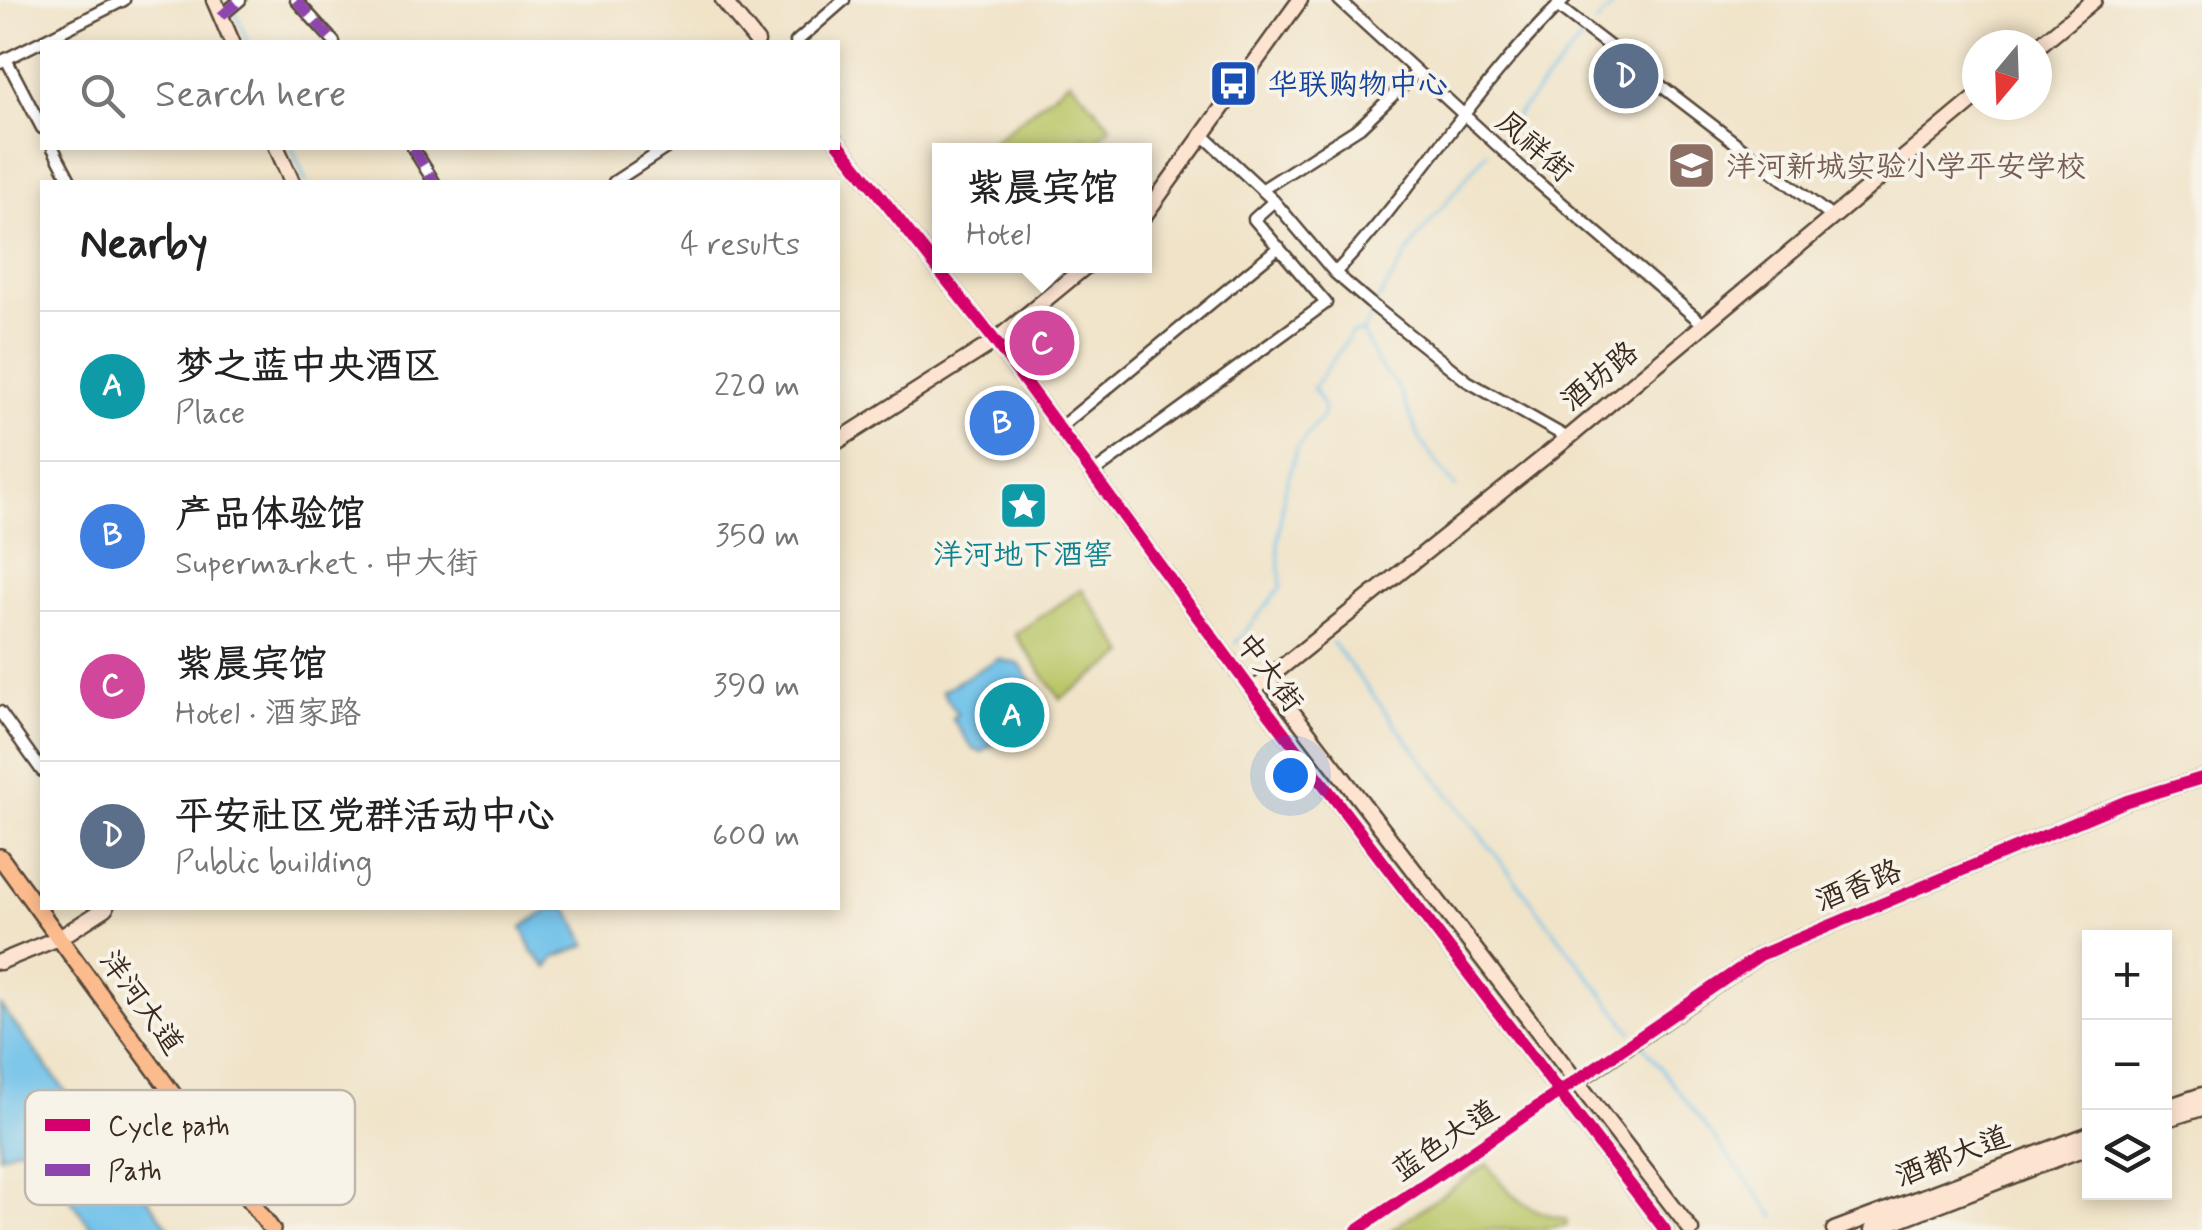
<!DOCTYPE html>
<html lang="en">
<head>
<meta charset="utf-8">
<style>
  :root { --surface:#fff; --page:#f6f6f6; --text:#222; --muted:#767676; --line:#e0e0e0; --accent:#b5179e }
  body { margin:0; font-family:Mynerve,"LXGW WenKai TC",sans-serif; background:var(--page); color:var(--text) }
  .controls { position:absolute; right:30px; bottom:30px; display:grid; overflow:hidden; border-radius:0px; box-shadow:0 5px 15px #0003 }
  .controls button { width:90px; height:90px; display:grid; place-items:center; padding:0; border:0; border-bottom:2px solid var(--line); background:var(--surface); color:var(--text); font:50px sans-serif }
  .compass { position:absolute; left:1962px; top:30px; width:90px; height:90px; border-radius:50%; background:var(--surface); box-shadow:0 5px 15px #0003; rotate:199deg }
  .you { position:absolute; left:1290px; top:775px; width:35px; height:35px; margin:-25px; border:8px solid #fff; border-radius:50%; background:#1a73e8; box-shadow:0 0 0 15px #1a73e833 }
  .badge { display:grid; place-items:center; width:65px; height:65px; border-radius:50%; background:var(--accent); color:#fff; font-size:32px; font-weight:700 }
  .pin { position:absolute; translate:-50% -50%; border:5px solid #fff; box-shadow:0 2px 10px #0006 }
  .popup { position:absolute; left:932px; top:143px; width:220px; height:130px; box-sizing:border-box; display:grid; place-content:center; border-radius:0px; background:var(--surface); filter:drop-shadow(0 2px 8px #0005); font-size:32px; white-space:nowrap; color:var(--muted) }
  .popup b { font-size:38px; color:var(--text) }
  .popup::after { content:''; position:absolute; left:50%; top:100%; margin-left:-20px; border:20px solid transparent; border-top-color:var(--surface) }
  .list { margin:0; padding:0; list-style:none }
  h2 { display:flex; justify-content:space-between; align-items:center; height:130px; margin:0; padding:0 40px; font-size:42px }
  h2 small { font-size:32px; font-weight:400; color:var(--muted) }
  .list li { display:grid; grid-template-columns:65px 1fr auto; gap:30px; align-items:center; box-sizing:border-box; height:150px; padding:0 40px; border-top:2px solid var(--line) }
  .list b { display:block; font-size:38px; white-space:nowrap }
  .list p { margin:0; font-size:32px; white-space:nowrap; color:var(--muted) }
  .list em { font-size:32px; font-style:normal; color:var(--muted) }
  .icon { flex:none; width:55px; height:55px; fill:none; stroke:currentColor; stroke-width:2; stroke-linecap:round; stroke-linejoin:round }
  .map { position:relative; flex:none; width:2202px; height:1230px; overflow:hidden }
  .search { position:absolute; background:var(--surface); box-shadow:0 5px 15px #0003; left:40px; top:40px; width:800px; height:110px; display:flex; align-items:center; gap:25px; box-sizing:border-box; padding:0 35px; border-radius:0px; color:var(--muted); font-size:38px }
  .panel { position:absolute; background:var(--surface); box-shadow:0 5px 15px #0003; left:40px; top:180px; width:800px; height:730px; border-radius:0px }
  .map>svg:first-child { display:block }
</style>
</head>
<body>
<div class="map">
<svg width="2202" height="1230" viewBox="0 0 2202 1230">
  <rect width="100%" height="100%" fill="#f7f3e8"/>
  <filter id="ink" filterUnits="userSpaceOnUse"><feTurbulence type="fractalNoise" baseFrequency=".01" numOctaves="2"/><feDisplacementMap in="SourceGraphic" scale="20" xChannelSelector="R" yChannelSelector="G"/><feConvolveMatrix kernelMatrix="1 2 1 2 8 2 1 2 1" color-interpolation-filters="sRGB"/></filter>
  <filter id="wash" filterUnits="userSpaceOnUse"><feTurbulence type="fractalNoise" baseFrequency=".0048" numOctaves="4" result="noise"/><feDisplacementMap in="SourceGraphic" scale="40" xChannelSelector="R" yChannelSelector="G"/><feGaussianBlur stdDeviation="2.25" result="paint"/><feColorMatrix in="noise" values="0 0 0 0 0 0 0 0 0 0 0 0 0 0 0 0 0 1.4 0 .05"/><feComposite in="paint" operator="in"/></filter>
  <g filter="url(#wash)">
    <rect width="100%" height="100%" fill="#f0e3c8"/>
    <!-- green -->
    <path fill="#bac668" stroke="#7a7843" stroke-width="2.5" d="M1070,80L1111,126L1093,145L1084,137L1071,150H982Z
      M1082,589L1126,654L1060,699L1015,634Z
      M1487,1164C1508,1194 1529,1213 1566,1219L1567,1225L1535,1230H1391Z"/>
    <!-- water -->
    <path fill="#6ec1ea" stroke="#547684" stroke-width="2.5" d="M998,659L1019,664L1045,700L1040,709L1026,714L1016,700L996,713L1008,733L982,752L973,749L952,718L957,714L942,691Z
      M552,908H567L587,945L554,958L547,968L533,952L522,927Z
      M0,1005L171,1230H93L36,1151L17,1148L0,1156Z"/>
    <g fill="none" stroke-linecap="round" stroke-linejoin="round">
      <!-- stream -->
      <path stroke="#6ec1ea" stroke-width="2.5" d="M235,11L248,42
        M1596,24L1618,0
        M1501,134L1585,35
        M292,148L306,182
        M1377,302L1418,237L1488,151
        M1363,332L1378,365L1397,386L1422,443L1456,488
        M1332,642L1632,1032
        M1235,644L1281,587L1278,542L1284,492L1297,448L1323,415L1324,407L1313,388L1352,333L1363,332L1374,310
        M1643,1045L1775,1217"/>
    </g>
  </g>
  <g filter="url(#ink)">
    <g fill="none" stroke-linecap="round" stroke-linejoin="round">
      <defs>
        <path id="street" d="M296,0L334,42
          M1339,0L1535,180L1703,324
          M1557,6L1832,217
          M221,16L240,0
          M796,42L844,0
          M6,59L42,128
          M0,62L124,0
          M1202,134L1274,201L1335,273L1370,303L1467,381L1568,438
          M53,148L71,182
          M413,148L434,182
          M614,182L666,148
          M1263,189L1360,127L1416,73
          M1335,273C1417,186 1478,83 1564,0
          M1058,429L1279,247
          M1093,473L1326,303L1254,219L1274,201
          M0,712L42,771
          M1357,1230L1561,1092"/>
        <path id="secondary" d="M214,0L232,42
          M723,0L757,42
          M2037,47L2094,0
          M838,143L995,341L1252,691L1665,1230
          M277,148L292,182
          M1144,216L1300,0
          M838,441L995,341L1086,266
          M1267,679L1691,1230
          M1252,691L1568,438L1977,97
          M0,962L61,937L106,908
          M1561,1092L1760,955L2127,801L2202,778
          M2164,1108L2202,1095
          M2164,1120L2202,1108
          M1834,1230L2090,1134
          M1872,1230L2090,1146"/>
        <path id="primary" d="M0,857L272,1230"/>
      </defs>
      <!-- street casing -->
      <use href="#street" stroke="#564638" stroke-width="15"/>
      <!-- secondary casing -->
      <use href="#secondary" stroke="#564638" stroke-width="19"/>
      <!-- primary casing -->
      <use href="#primary" stroke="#564638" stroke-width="20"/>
      <!-- street -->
      <use href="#street" stroke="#fff" stroke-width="10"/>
      <!-- secondary -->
      <use href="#secondary" stroke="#fde4d1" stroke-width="14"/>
      <!-- primary -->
      <use href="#primary" stroke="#fbbb8c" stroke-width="15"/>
      <!-- quiet -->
      <path stroke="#8e44ad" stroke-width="10" stroke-dasharray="20 10" stroke-linecap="butt" d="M296,0L334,42
        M221,16L240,0
        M413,148L434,182"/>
      <defs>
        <path id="cycleway" d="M838,143L995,341L1252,691L1665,1230
          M1357,1230L1760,955L2127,801L2202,778"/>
      </defs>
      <!-- cycleway casing -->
      <use href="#cycleway" stroke="#f7f3e8" stroke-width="19"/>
      <!-- cycleway -->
      <use href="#cycleway" stroke="#d6006c" stroke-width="12"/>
    </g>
  </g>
  <!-- icons -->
  <defs>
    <symbol id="bus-square" viewBox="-11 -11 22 22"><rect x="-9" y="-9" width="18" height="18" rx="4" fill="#1a4fb4" stroke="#f7f3e8"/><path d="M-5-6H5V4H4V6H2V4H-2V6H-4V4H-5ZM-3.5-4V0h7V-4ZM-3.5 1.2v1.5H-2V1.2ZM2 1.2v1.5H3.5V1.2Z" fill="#fff"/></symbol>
    <symbol id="school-square" viewBox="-11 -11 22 22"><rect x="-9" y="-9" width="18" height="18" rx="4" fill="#8d6e63" stroke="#f7f3e8"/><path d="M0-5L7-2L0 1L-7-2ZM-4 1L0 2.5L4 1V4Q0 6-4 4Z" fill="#fff"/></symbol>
    <symbol id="sight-square" viewBox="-11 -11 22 22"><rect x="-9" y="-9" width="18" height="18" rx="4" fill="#0f9aa8" stroke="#f7f3e8"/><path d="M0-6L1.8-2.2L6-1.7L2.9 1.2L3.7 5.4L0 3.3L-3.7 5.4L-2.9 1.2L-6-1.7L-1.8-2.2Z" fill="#fff"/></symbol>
  </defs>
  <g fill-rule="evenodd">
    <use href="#bus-square" x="1206" y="56" width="55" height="55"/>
    <use href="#school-square" x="1664" y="138" width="55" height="55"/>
    <use href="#sight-square" x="996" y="478" width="55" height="55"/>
  </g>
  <g text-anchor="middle" stroke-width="8" stroke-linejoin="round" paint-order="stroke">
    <!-- transit labels -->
    <g font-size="30" fill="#164399" stroke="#f7f3e8" text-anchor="start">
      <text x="1268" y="94">华联购物中心</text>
    </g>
    <!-- street labels -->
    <g font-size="30" fill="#3b2a1e" stroke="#f7f3e8">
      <text transform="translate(1535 146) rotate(41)" y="10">凤祥街</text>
      <text transform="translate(1599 376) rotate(-40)" y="10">酒坊路</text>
      <text transform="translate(1270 672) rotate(53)" y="10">中大街</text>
      <text transform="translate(1858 885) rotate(-22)" y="10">酒香路</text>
      <text transform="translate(142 1002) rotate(54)" y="10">洋河大道</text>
      <text transform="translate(1445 1140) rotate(-34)" y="10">蓝色大道</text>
      <text transform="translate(1952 1156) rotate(-21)" y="10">酒都大道</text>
    </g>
    <!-- education labels -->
    <g font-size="30" fill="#785e54" stroke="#f7f3e8" text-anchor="start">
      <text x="1726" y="176">洋河新城实验小学平安学校</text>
    </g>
    <!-- culture labels -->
    <g font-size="30" fill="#0d838f" stroke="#f7f3e8">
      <text x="1023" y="564">洋河地下酒窖</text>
    </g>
  </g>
  <!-- legend -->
  <rect x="25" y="1090" width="330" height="115" rx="15" fill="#f7f3e8" stroke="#bfb7ab" stroke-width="2.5"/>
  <rect x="45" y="1119" width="45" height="12" fill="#d6006c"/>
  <rect x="45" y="1164" width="45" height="12" fill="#8e44ad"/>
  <g font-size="28" fill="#3b2a1e">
    <text x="108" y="1135">Cycle path</text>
    <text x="108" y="1180">Path</text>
  </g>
</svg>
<div class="controls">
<button>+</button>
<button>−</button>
<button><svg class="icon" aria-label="layers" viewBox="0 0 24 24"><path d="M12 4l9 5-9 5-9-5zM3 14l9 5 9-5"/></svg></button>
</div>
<svg class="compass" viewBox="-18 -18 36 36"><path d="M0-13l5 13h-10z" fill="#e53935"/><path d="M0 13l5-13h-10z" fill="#767676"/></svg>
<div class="you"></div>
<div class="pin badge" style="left:1012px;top:715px;background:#0f9aa8">A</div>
<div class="pin badge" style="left:1002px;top:423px;background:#3f7fe0">B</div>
<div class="pin badge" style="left:1042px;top:343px;background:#d1479c">C</div>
<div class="popup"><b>紫晨宾馆</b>Hotel</div>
<div class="pin badge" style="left:1626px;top:76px;background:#5c6f8a">D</div>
<div class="search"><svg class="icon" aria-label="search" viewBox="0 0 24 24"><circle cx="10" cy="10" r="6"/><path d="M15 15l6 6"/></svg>Search here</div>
<section class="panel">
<h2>Nearby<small>4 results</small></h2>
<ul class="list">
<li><span class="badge" style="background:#0f9aa8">A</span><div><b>梦之蓝中央酒区</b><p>Place</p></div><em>220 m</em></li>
<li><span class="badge" style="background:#3f7fe0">B</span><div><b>产品体验馆</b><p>Supermarket · 中大街</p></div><em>350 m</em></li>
<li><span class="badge" style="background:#d1479c">C</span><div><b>紫晨宾馆</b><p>Hotel · 酒家路</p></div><em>390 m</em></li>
<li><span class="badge" style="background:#5c6f8a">D</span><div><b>平安社区党群活动中心</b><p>Public building</p></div><em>600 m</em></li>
</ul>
</section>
</div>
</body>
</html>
